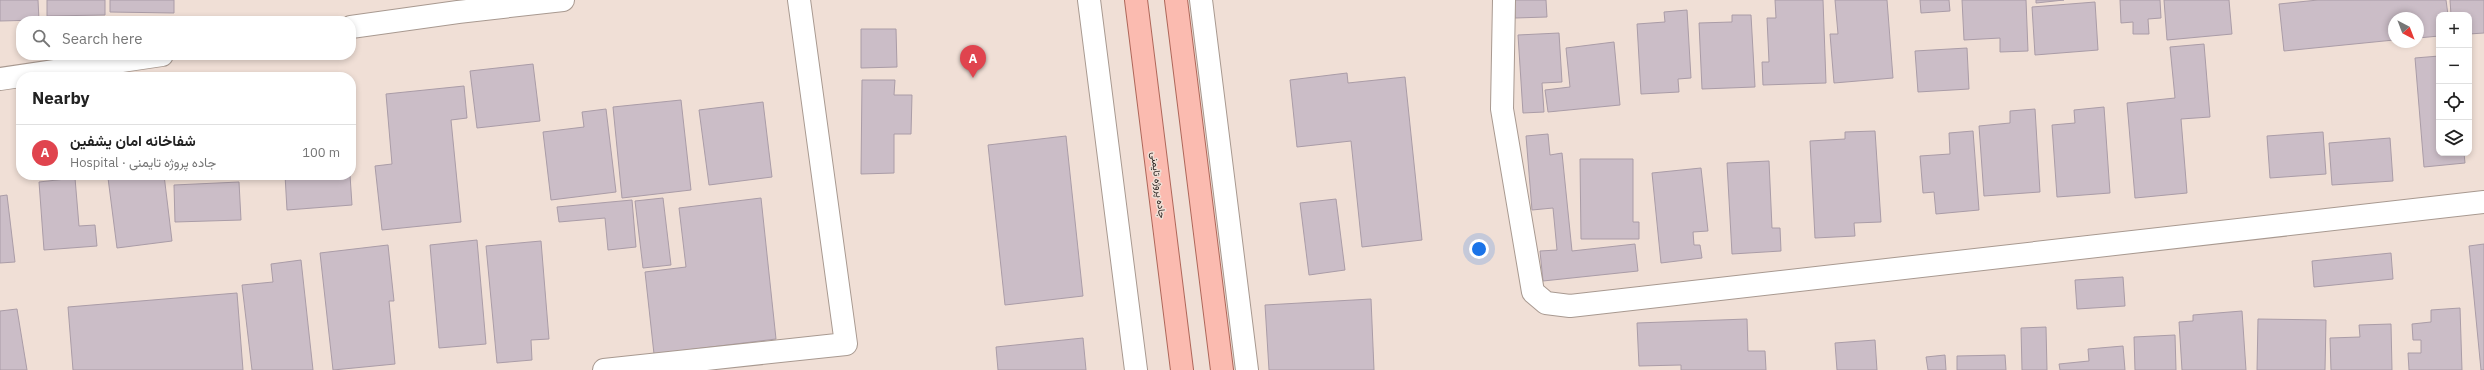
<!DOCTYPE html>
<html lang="en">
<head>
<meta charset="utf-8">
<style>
  :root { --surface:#fff; --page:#f6f6f6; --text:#222; --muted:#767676; --line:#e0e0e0; --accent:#377058 }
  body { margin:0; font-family:"IBM Plex Sans",Vazirmatn,sans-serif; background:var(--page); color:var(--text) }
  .controls { position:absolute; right:12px; top:12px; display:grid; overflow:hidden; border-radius:8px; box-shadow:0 2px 6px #0003 }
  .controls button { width:36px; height:36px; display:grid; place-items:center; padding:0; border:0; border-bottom:1px solid var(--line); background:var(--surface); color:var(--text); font:20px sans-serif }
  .compass { position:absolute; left:2388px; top:12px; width:36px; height:36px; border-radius:50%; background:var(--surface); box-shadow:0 2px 6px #0003; rotate:138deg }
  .you { position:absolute; left:1479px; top:249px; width:14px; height:14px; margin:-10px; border:3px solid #fff; border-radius:50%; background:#1a73e8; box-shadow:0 0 0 6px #1a73e833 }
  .badge { display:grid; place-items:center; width:26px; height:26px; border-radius:50%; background:var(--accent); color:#fff; font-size:13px; font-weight:700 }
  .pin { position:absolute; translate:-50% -33px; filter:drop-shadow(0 1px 2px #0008) }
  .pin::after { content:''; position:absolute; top:21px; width:14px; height:12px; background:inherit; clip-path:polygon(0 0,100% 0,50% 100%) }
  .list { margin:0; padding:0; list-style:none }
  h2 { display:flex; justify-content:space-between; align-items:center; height:52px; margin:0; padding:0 16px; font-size:17px }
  h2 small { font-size:13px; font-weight:400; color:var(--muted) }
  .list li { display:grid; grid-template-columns:26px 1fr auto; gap:12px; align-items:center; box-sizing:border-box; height:56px; padding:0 16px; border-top:1px solid var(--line) }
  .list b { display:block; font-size:15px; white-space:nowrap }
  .list p { margin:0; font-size:13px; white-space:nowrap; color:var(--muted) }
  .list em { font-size:13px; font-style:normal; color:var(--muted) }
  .icon { flex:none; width:22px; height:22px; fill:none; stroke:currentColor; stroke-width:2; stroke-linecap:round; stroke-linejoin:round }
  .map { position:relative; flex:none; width:2484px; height:370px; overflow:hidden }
  .search { position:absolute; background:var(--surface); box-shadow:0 2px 6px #0003; left:16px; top:16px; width:340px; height:44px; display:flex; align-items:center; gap:10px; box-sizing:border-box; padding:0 14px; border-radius:16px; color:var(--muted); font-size:15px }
  .panel { position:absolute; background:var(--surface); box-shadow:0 2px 6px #0003; left:16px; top:72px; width:340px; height:108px; border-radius:16px }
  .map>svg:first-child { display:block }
</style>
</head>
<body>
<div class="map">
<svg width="2484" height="370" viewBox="0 0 2484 370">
  <rect width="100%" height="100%" fill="#f0dfd6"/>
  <!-- building -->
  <path fill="#cbbdc7" stroke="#aa9ca7" d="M0,0H38L39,20L0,21Z
    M47,0H105V15L47,16Z
    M110,0H174V13L110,12Z
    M1514,0H1546L1547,17L1515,18Z
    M1775,0H1823L1826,83L1763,85L1762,62H1769L1767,18H1776Z
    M1835,0H1887L1893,78L1834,83L1830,34H1838Z
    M1920,0H1949L1950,11L1921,13Z
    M1962,0H2026L2028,51L2000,52V38L1964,40Z
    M2036,0H2064L2036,3Z
    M2120,0H2160L2161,18L2148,19L2149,34H2133V22L2121,23Z
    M2164,0H2229L2232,34L2167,40Z
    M2318,0H2446L2448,15H2439V36L2418,38V18H2394V40L2284,51L2279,4Z
    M2450,0H2484V33L2469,34V15H2451Z
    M2095,2L2098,50L2035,55L2032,7Z
    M1687,10L1691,78L1678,79L1679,92L1641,94L1637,24L1665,22L1664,12Z
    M1732,15H1751L1755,87L1702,89L1699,23L1732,22Z
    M861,29H896L897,67L861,68Z
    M1559,33L1562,82L1542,83L1544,112L1523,113L1518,35Z
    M1614,42L1620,105L1548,112L1545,90L1570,87L1566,48Z
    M2204,44L2210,117L2181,119L2187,193L2135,198L2127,103L2175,98L2170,47Z
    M1967,48L1969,89L1918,92L1915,51Z
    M2439,56V153H2464L2465,163L2424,167L2415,58Z
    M533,64L540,121L477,128L470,71Z
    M1347,73L1348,83L1405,77L1422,240L1362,247L1351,141L1297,147L1290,80Z
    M862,80H895L894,95H912L911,134H894V173L861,174Z
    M464,86L467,118L451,120L461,222L382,230L375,166L392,164L386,94Z
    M681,100L691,190L622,198L613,107Z
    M763,102L772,177L709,185L699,110Z
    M2104,107L2110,193L2057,197L2052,125L2075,123L2074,110Z
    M606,109L616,192L551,200L543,132L584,127L582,112Z
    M2035,109L2040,192L1984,196L1979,126L2010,123V111Z
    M1875,131L1881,222L1854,223L1855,236L1815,238L1810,141L1845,139V132Z
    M1973,131L1979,210L1936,214L1934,192L1923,193L1920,156L1950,154L1949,133Z
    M2323,132L2326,174L2270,178L2267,136Z
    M1548,134L1550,155L1562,153L1572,251L1635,244L1638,271L1543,281L1540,251L1557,250L1553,208L1532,210L1526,136Z
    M1066,136L1083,296L1005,305L988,145Z
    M2390,138L2393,181L2332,185L2329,143Z
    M1580,159H1633V222H1639V239H1581Z
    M1769,161L1772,228H1780L1781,251L1732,254L1727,163Z
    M1701,168L1708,231L1693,232L1694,245H1700L1702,258L1661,263L1652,173Z
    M132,175H164L172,241L117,248L108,178Z
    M285,175H350L352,205L287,210Z
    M75,178L79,226L95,225L97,246L44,250L39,182Z
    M239,182L241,220L175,222L174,185Z
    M7,195L15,262L0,263V196Z
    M663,198L671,265L643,268L635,201Z
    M761,198L776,339L654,354L645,272L686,267L679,208Z
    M1336,199L1345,270L1309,275L1300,203Z
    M632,200L636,247L608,250L605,218L559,222L557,207Z
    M477,240L486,344L439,348L430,245Z
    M541,241L549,339L531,340L532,360L497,363L486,246Z
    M2484,244V370H2481L2469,246Z
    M388,245L394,301H389L395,364L333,370L320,253Z
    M2391,253L2393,279L2314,287L2312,261Z
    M301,260L313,370H252L242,285L273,282L271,264Z
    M2123,277L2125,306L2077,309L2075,280Z
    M237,293L243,370H73L68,307Z
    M1371,299L1374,370H1269L1265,305Z
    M2460,308L2462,370H2409L2408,353H2421V340H2413L2412,324L2431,322V310Z
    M17,309L27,370H0V311Z
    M2242,311L2246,370H2182L2179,322L2193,321V315Z
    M1747,319L1748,351H1765L1766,370H1681V365L1639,366L1637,323Z
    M2258,319L2326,320L2325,370H2257Z
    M2391,324L2392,370H2331L2330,338L2360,337L2359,325Z
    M2046,327L2047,370H2022L2021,328Z
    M2175,335L2176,370H2135L2134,337Z
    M1083,338L1086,370H998L996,347Z
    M1875,340L1877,370H1837L1835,343Z
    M2123,346L2125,370H2060L2059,364L2089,361L2088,349Z
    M1945,355L1946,370H1928L1926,357Z
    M2005,355L2006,370H1957V356Z"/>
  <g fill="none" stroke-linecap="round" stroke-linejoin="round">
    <defs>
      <path id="minor" d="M1089,0L1136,370
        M1201,0L1247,370
        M1504,0L1502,109L1533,292L1546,303L1570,306L2484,202
        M351,27L458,12L563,0
        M0,79L162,55
        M604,370L846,344L799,0"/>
      <path id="major" d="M1136,0L1182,370
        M1176,0L1222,370"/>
    </defs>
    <!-- minor casing -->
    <use href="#minor" stroke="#a89990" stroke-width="24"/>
    <!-- major casing -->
    <use href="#major" stroke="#af675a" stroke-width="24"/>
    <!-- minor -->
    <use href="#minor" stroke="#fff" stroke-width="22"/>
    <!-- major -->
    <use href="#major" stroke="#fbbbb0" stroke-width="22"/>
  </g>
  <g text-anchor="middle" stroke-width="3" stroke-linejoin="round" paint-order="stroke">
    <!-- street labels -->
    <g font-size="10" fill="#251f1c" stroke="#f0dfd6">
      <text transform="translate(1159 185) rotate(83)" y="4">جاده پروژه تایمنی</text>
    </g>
  </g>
</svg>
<div class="controls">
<button>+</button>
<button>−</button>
<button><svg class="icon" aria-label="locate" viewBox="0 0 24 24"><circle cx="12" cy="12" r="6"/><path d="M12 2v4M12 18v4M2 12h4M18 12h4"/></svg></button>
<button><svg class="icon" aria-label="layers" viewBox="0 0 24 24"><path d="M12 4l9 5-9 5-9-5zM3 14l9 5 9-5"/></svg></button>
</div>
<svg class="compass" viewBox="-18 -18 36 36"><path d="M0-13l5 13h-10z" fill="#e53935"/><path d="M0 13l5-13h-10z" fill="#767676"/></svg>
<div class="you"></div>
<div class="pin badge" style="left:973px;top:78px;background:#e0444e">A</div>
<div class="search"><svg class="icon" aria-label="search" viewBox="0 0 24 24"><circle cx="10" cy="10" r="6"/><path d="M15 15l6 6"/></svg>Search here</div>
<section class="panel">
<h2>Nearby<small></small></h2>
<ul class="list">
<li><span class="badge" style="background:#e0444e">A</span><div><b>شفاخانه امان یشفین</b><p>Hospital · جاده پروژه تایمنی</p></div><em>100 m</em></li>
</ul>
</section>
</div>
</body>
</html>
